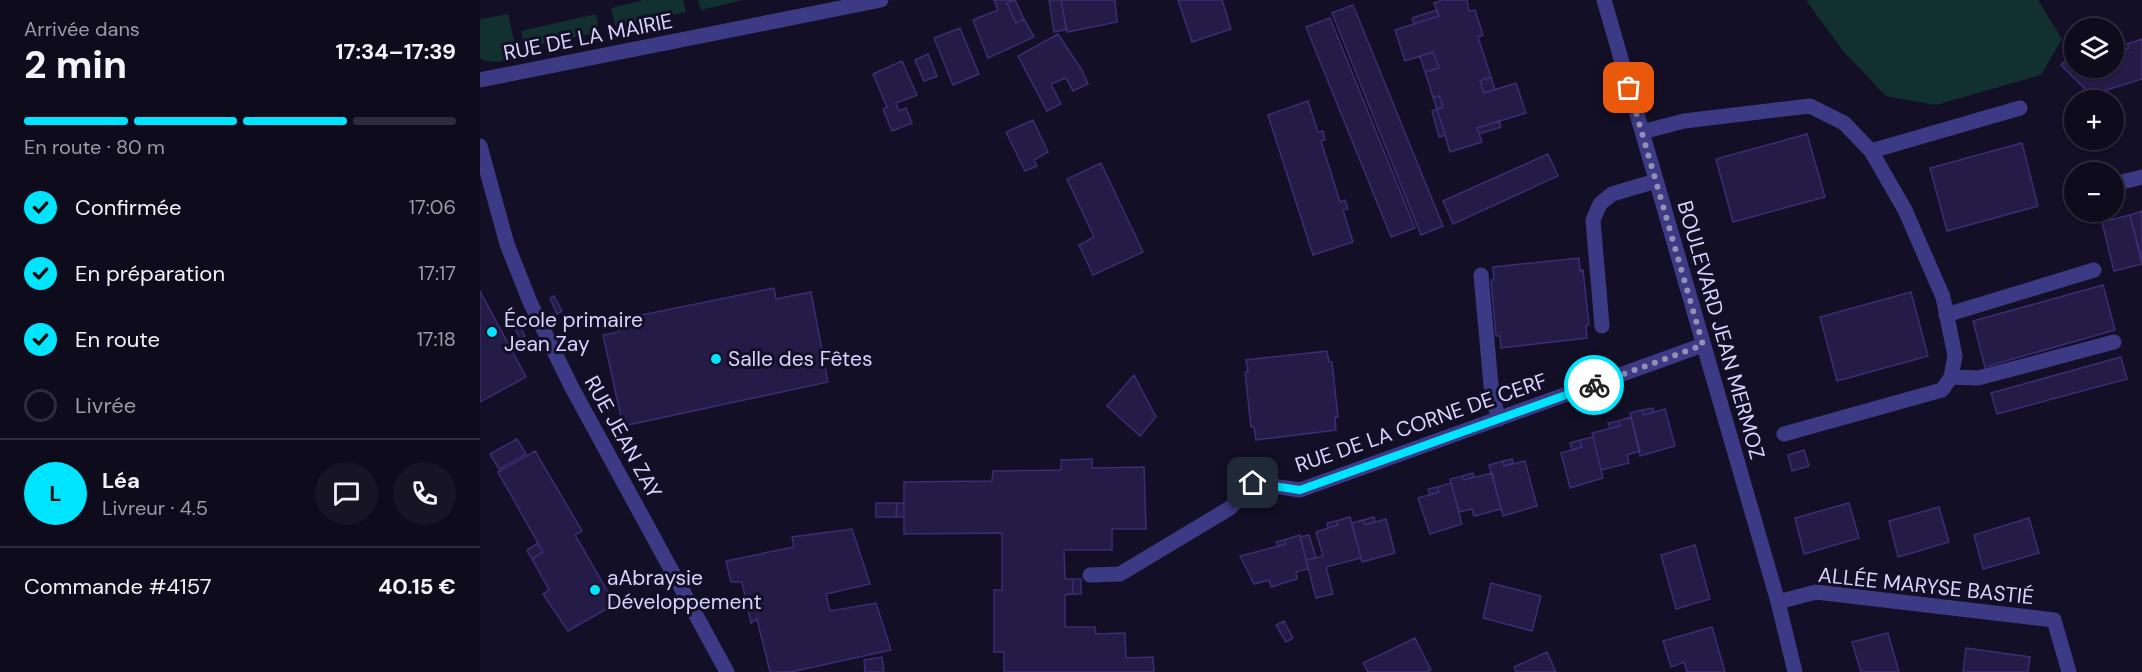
<!DOCTYPE html>
<html lang="fr">
<meta charset="utf-8">
<style>
:root{--surface:#0e0b1c;--page:#171425;--text:#f1f3f6;--muted:#9b9ba3;--line:#2e2b3b;--accent:#00e5ff}
body{margin:0;font-family:"DM Sans",sans-serif;background:var(--page);color:var(--text);height:100vh;display:flex;flex-direction:column;font-size:22px;white-space:nowrap}
*{box-sizing:border-box;margin:0}
p{font-size:20px;color:var(--muted)}
.icon{flex:none;width:33px;height:33px;fill:none;stroke:currentColor;stroke-width:2;stroke-linecap:round;stroke-linejoin:round}
.map{position:relative;flex:1;overflow:hidden}
.details{display:flex;flex-direction:column;background:var(--surface);width:480px}
.details>*{flex:none}
.controls{position:absolute;left:1584px;top:18px;display:grid;gap:12px}
.controls a{display:grid;place-items:center;width:60px;height:60px;border-radius:50%;background:var(--surface);box-shadow:0 2px 4px #0004,0 0 0 2px var(--line);font-size:30px}
.pin{position:absolute;display:grid;place-items:center;width:51px;height:51px;color:#fff;margin:-26px;border-radius:12px;box-shadow:0 3px 9px #0006}
.courier{position:absolute;display:grid;place-items:center;width:60px;height:60px;margin:-30px;border:4px solid #00e5ff;border-radius:50%;background:#fff;color:#222;box-shadow:0 2px 8px #0007}
.summary em{font-style:normal;font-weight:700}
.summary div{display:flex;flex-direction:column-reverse}
.summary{display:flex;align-items:center;justify-content:space-between;height:102px;padding:0 24px}
h1{font-size:39px;font-weight:700;line-height:45px}
.bar{display:grid;grid-template-columns:repeat(4,1fr);gap:9px 6px;align-content:center;height:72px;padding:0 24px}
.bar i{height:8px;border-radius:4px;background:var(--line)}
.bar .selected{background:var(--accent)}
.bar p{grid-column:span 4}
.line{display:flex;align-items:center;gap:15px;padding:0 24px;border-top:2px solid var(--line)}
.line div{flex:1}
.round{display:grid;place-items:center;flex:none;width:63px;height:63px;border-radius:32px;background:var(--page)}
ol{padding:0 24px;list-style:none}
li{display:flex;align-items:center;gap:18px;height:66px}
li p{margin-inline-start:auto}
li .icon{padding:6px;border-radius:50%;background:var(--accent);color:#111;stroke-width:4}
li:last-child{color:var(--muted)}
li i{width:33px;height:33px;border:3px solid var(--line);border-radius:50%}
main{display:flex;flex:1;min-height:0}
.map>svg:first-child{display:block}
.green{fill:#12302f}
.building{fill:#241b47;stroke:#3b2d73;stroke-width:1.5}
.lines{fill:none;stroke-linecap:round;stroke-linejoin:round}
.lane{stroke:#3d3a85;stroke-width:15}
.street{stroke:#3d3a85;stroke-width:15}
.done{stroke:#948fb3;stroke-width:6;stroke-dasharray:0 10.8}
.route{stroke:#00e5ff;stroke-width:8}
.poi-dot{fill:#00e5ff;stroke:#130f26;stroke-width:2}
.labels{text-anchor:middle;dominant-baseline:central;stroke-width:6;stroke-linejoin:round;paint-order:stroke}
.street-label{font-size:21px;fill:#d9d4ff;stroke:#130f26}
.poi-label{font-size:21px;fill:#d9d4ff;stroke:#130f26;text-anchor:start}
</style>
<main>
<section class="details">
<div class="summary"><div><h1>2 min</h1><p>Arrivée dans</p></div><em>17:34–17:39</em></div>
<div class="bar"><i class="selected"></i><i class="selected"></i><i class="selected"></i><i></i><p>En route · 80 m</p></div>
<ol>
<li><svg class="icon" aria-label="check" viewBox="0 0 24 24"><path d="M5 12l5 5 9-10"/></svg>Confirmée<p>17:06</p></li>
<li><svg class="icon" aria-label="check" viewBox="0 0 24 24"><path d="M5 12l5 5 9-10"/></svg>En préparation<p>17:17</p></li>
<li><svg class="icon" aria-label="check" viewBox="0 0 24 24"><path d="M5 12l5 5 9-10"/></svg>En route<p>17:18</p></li>
<li><i></i>Livrée</li>
</ol>
<div class="line" style="height:108px"><b class="round" style="background:var(--accent);color:#111">L</b><div><b>Léa</b><p>Livreur · 4.5</p></div><a class="round"><svg class="icon" aria-label="chat" viewBox="0 0 24 24"><path d="M4 5h16v11H9l-5 4z"/></svg></a><a class="round"><svg class="icon" aria-label="phone" viewBox="0 0 24 24"><path d="M5 4h4l2 5-3 2q2 4 5 5l2-3 5 2v4C11 20 4 13 5 4z"/></svg></a></div>
<div class="line" style="height:78px"><div>Commande #4157</div><b>40.15 €</b></div>
</section>
<div class="map">
<svg width="1662" height="672" viewBox="0 0 1662 672">
<rect width="100%" height="100%" fill="#130f26"/>
<!-- green -->
<path class="green" d="M164,0H203L206,12L136,28L131,8Z
M218,0H263L221,10Z
M1326,0H1558L1582,39L1561,75L1456,105L1406,96L1363,51Z
M28,14L38,58L15,62L2,60L0,57V19Z
M116,14L119,32L45,48L41,31Z"/>
<!-- building -->
<path class="building" d="M514,0H535L527,3L536,23L544,19L554,37L508,58L493,20L518,10Z
M535,0L544,19L536,23L527,3Z
M569,0H581L586,30L574,32Z
M581,0H635L637,22L587,32Z
M698,0H742L751,29L712,42Z
M963,0H987L989,11L995,10L1003,35L998,37L1011,77L1000,81L1004,93L1036,83L1046,113L997,128L1002,142L970,152L957,109L963,107L959,96L953,97L945,72L959,68L953,52L925,61L915,30L959,16L954,3Z
M873,5L963,226L941,235L852,13Z
M957,10L959,16L934,24L932,18Z
M850,18L935,228L911,237L826,27Z
M480,28L499,74L473,85L454,38Z
M578,34L602,70L608,84L593,91L586,78L571,84L581,104L567,111L538,56Z
M1662,39V79L1611,95L1581,65L1594,52V68H1634V52L1649,48L1647,44Z
M953,52L959,68L945,72L940,56Z
M448,54L457,76L444,81L435,60Z
M422,61L437,95L416,103L419,111L426,108L432,123L412,131L403,109L407,107L393,74Z
M1011,77L1015,90L1004,93L1000,81Z
M959,96L963,107L957,109L953,97Z
M828,101L838,132L843,131L845,140L841,141L860,202L865,200L868,209L863,210L873,242L833,255L788,115Z
M957,109L965,135L959,137L952,111Z
M553,120L568,152L554,160L557,166L545,171L526,132Z
M1019,121L1021,127L999,134L997,128Z
M1327,134L1345,197L1253,222L1236,159Z
M1542,143L1558,206L1467,231L1450,168Z
M1068,154L1078,176L973,224L963,201Z
M621,163L663,252L613,275L599,245L614,237L587,179Z
M1662,211V260L1650,215Z
M1650,215L1662,264L1634,271L1622,222Z
M1099,258L1100,271L1103,270L1109,325L1106,326L1107,338L1021,348L1020,336H1016L1011,280H1014L1013,267Z
M1623,285L1635,330L1505,367L1493,321Z
M294,288L296,299L331,292L348,382L143,426L123,335L139,332L137,320Z
M0,291L46,377L0,402Z
M1431,292L1448,356L1357,381L1340,317Z
M74,296L82,311L77,314L70,298Z
M37,321L45,336L40,338L32,324Z
M847,351L849,362H852L858,417H855L856,430L776,440L774,427H771L765,372H768L766,360Z
M1641,357L1647,379L1517,414L1511,393Z
M654,375L676,417L660,436L627,406Z
M1173,408L1174,412L1164,415L1162,410Z
M1185,409L1195,446L1160,456L1150,413L1162,410L1164,415Z
M1151,417L1160,451L1147,455L1149,463L1121,470L1112,433L1140,426L1138,421Z
M1138,421L1140,426L1130,428L1128,423Z
M1113,437L1123,478L1090,488L1081,453L1102,447L1100,440Z
M37,439L46,454L19,469L10,454Z
M1100,440L1102,447L1092,450L1090,443Z
M1324,450L1329,466L1312,471L1308,455Z
M55,451L102,531L95,535L135,604L88,631L63,594L69,590L52,559L63,552L18,472Z
M612,459V468L664,467L666,529H632V550H584L585,579H593V594L585,595V627H615L616,634L645,633L646,658L673,657L674,672H524V652H514V590H522V533L424,534V482L512,481L513,471L581,470V460Z
M1032,459L1033,463L1024,466L1023,461Z
M1023,461L1024,466L1045,461L1057,506L1023,516L1009,465Z
M993,473L994,477L984,480L982,476Z
M1012,473L1021,509L994,516L992,509L979,512L970,479L982,476L984,480Z
M971,483L982,524L950,534L938,498L959,492L957,487Z
M957,487L959,492L950,495L948,489Z
M396,503H417L416,517H396Z
M417,503H424V517H416Z
M1369,503L1379,538L1324,554L1315,518Z
M1459,507L1469,542L1418,557L1409,521Z
M870,517L881,558L846,567L853,594L836,598L826,560L843,556L836,532L858,525L856,521Z
M894,517L895,522L885,525L883,520Z
M1549,518L1559,553L1503,569L1494,535Z
M906,519L915,553L882,562L872,523L883,520L885,525Z
M856,521L858,525L848,528L847,523Z
M372,529L390,584L346,594L350,611L396,603L411,650L311,672H290L277,619L271,623L262,582H251L246,561L314,547L312,537Z
M820,535L828,569L816,572L817,579L791,587L789,580L774,584L760,556L806,544L804,540Z
M829,535L836,558L826,560L820,537Z
M804,540L806,544L798,546L796,542Z
M58,543L63,552L52,559L47,550Z
M1215,545L1230,599L1196,609L1181,555Z
M593,579H601V594H593Z
M1011,583L1061,596L1052,631L1003,618Z
M804,621L813,638L806,642L796,625Z
M1232,627L1245,672H1207L1204,662L1191,667L1183,641Z
M1408,633L1419,672H1381L1372,642Z
M935,638L951,670L947,672H888L883,663Z
M1486,648L1550,657L1548,672H1483Z
M1067,652L1076,672H1036L1034,667Z
M402,657L404,672H385L384,660Z"/>
<g class="lines">
<!-- lane -->
<path class="lane" d="M1634,184L1662,177
M1001,275L1012,396L1019,419
M1122,326L1113,220L1120,204L1132,194L1176,181
M610,575L640,574L750,508L773,483"/>
<!-- street -->
<path class="street" d="M1124,0L1298,602L1315,672
M0,80L401,0
M1162,132L1204,121L1330,106L1364,123L1391,151L1425,210L1463,297L1475,356L1471,377L1462,390L1304,434
M0,146L27,244L50,302L91,386L247,672
M1391,151L1540,108
M1466,315L1614,270
M1471,377L1498,378L1634,342
M773,483L820,490L1223,345
M1298,602L1336,592L1574,620L1589,672"/>
</g>
<g class="lines">
<!-- done -->
<path class="done" d="M1114,385L1223,345L1149,88"/>
<!-- route -->
<path class="route" d="M773,483L820,490L1114,385"/>
</g>
<!-- markers -->
<g class="poi-dot">
<circle cx="12" cy="332" r="6"/>
<circle cx="236" cy="359" r="6"/>
<circle cx="115" cy="590" r="6"/>
</g>
<g class="labels">
<!-- street labels -->
<g class="street-label">
<text transform="translate(108 37) rotate(-11)">RUE DE LA MAIRIE</text>
<text transform="translate(1241 330) rotate(74)">BOULEVARD JEAN MERMOZ</text>
<text transform="translate(941 423) rotate(-19)">RUE DE LA CORNE DE CERF</text>
<text transform="translate(143 437) rotate(61)">RUE JEAN ZAY</text>
<text transform="translate(1446 586) rotate(6)">ALLÉE MARYSE BASTIÉ</text>
</g>
<!-- poi labels -->
<g class="poi-label">
<text x="24" y="320">École primaire<tspan x="24" dy="24">Jean Zay</tspan></text>
<text x="248" y="359">Salle des Fêtes</text>
<text x="127" y="578">aAbraysie<tspan x="127" dy="24">Développement</tspan></text>
</g>
</g>
</svg>
<div class="controls">
<a><svg class="icon" aria-label="layers" viewBox="0 0 24 24"><path d="M12 4l9 5-9 5-9-5zM3 14l9 5 9-5"/></svg></a>
<a>+</a>
<a>−</a>
</div>
<div class="pin" style="left:1149px;top:88px;background:#ea580c"><svg class="icon" aria-label="bag" viewBox="0 0 24 24"><path d="M5 8h14l-1 12H6zM9 8a3 3 0 0 1 6 0"/></svg></div>
<div class="pin" style="left:773px;top:483px;background:#1f2937"><svg class="icon" aria-label="home" viewBox="0 0 24 24"><path d="M3 11l9-7 9 7M6 9v11h12V9"/></svg></div>
<div class="courier" style="left:1114px;top:385px"><svg class="icon" aria-label="bike" viewBox="0 0 24 24"><circle cx="6" cy="16" r="4"/><circle cx="18" cy="16" r="4"/><path d="M6 16l4-8h5l3 8M10 8l3 8H6M13 5h3"/></svg></div>
</div>
</main>
